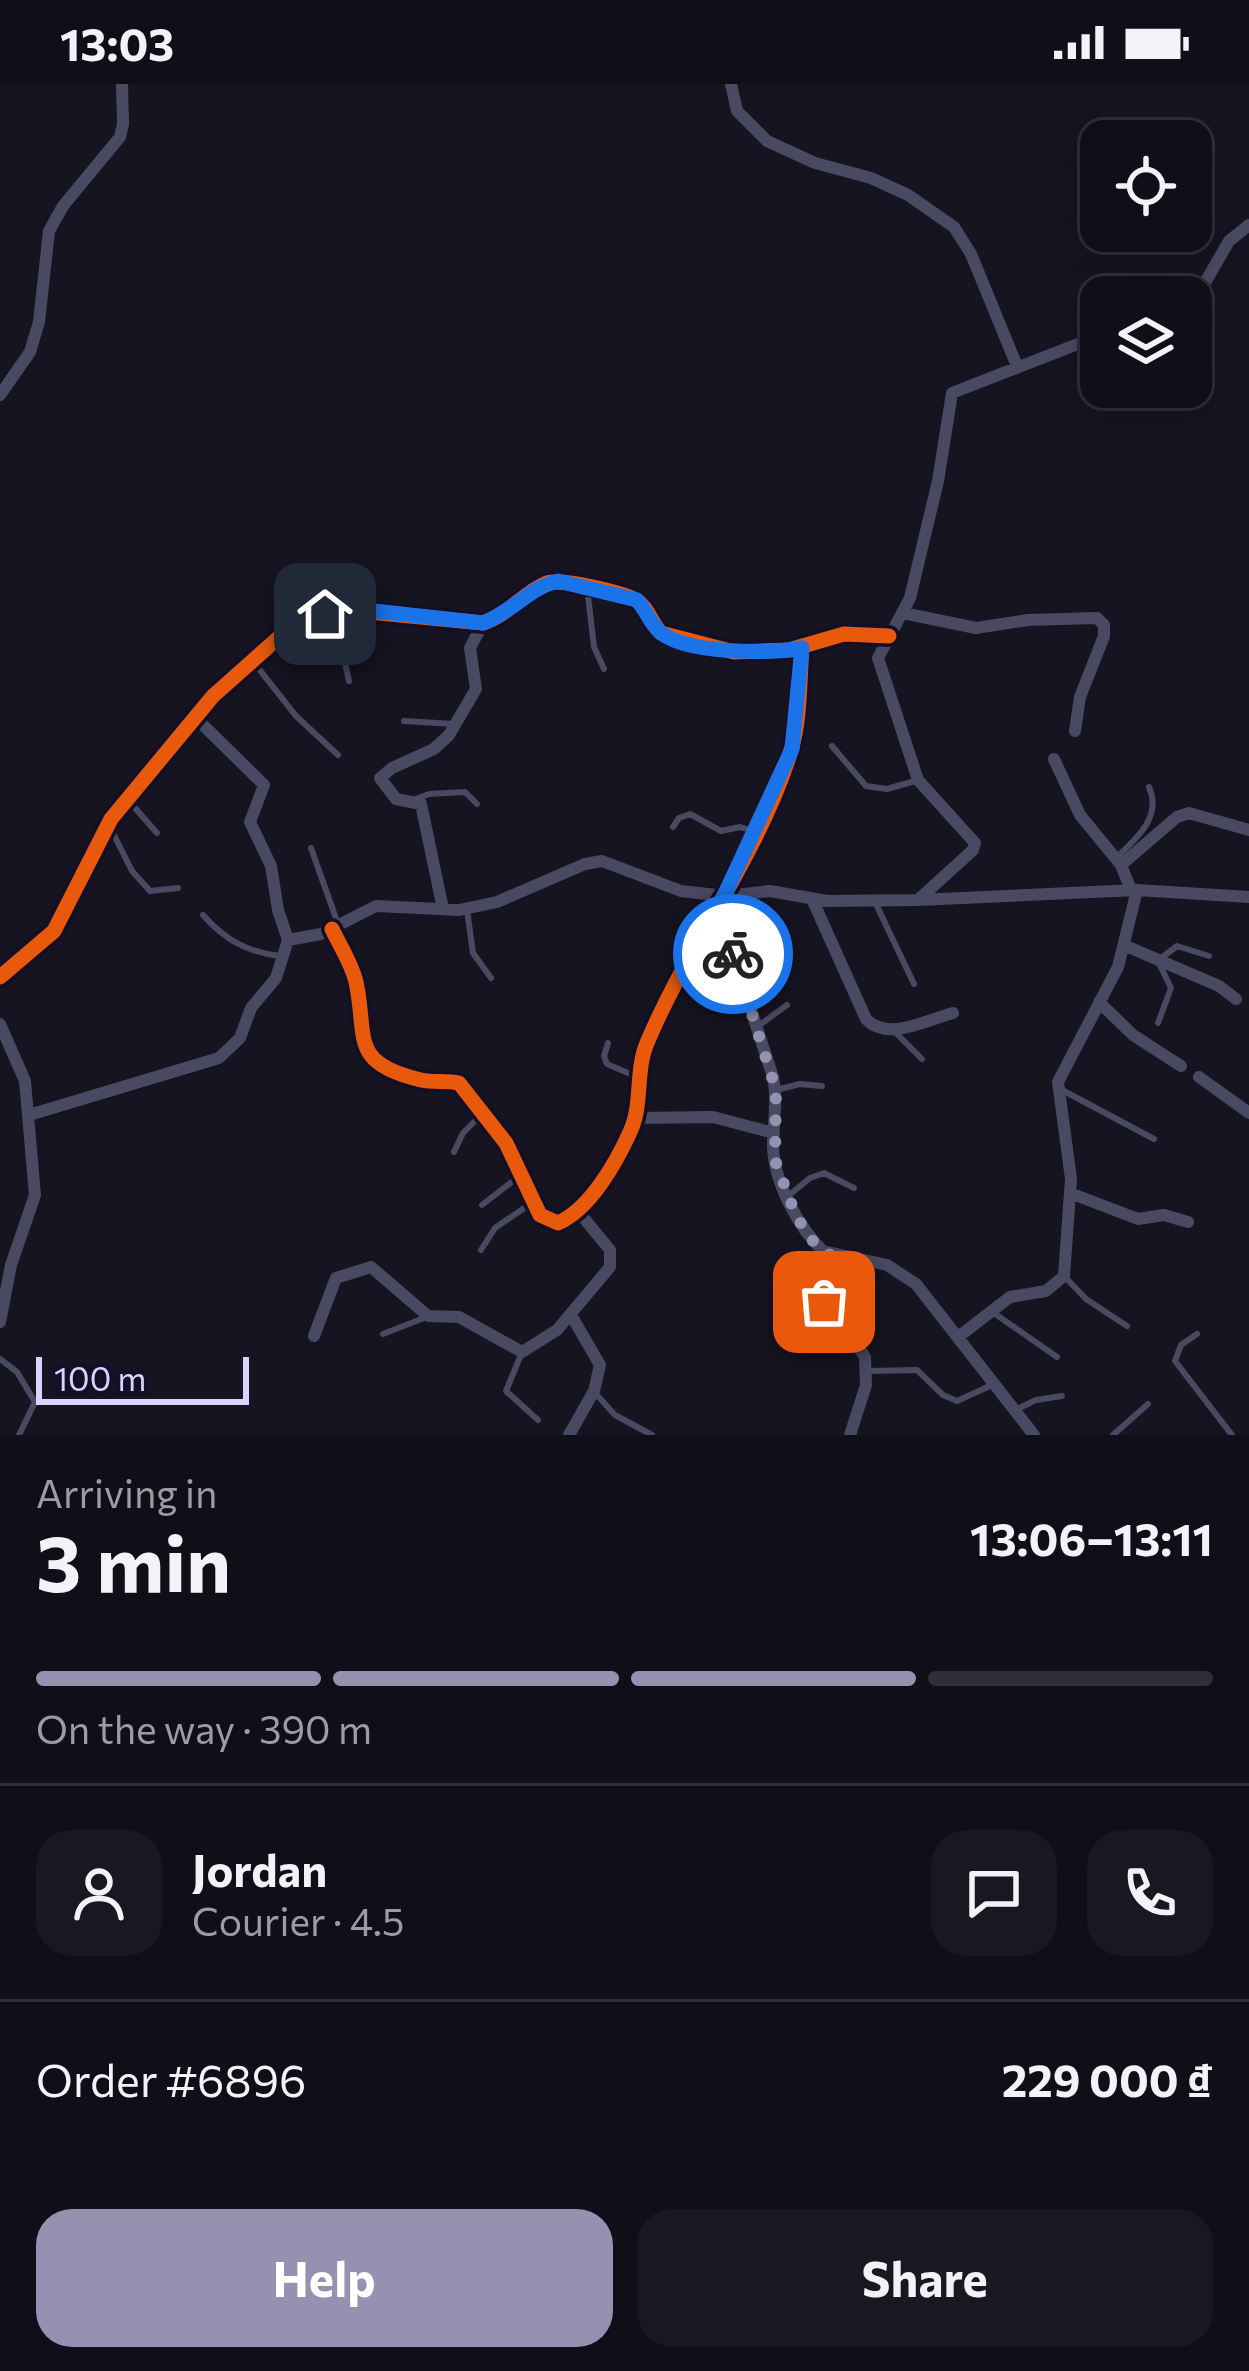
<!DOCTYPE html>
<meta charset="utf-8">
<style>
:root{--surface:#100f19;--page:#191822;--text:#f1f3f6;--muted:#9c9ca2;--line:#302f38;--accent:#9591b1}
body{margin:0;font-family:Commissioner,sans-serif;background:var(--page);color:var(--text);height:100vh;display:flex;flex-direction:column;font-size:45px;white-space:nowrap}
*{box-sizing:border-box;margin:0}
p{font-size:39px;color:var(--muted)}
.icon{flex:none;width:66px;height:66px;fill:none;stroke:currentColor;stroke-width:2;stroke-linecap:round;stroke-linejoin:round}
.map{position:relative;height:1351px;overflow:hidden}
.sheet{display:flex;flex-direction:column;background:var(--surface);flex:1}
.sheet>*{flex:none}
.fabs{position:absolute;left:1080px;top:36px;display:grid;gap:24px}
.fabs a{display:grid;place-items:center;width:132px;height:132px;border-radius:24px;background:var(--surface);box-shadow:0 6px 30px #0003,0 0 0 3px var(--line);font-size:60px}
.scale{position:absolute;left:36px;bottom:30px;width:213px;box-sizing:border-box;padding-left:12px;border:6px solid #d9d4ff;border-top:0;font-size:33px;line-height:42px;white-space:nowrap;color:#d9d4ff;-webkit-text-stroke:9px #130f26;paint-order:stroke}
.pin{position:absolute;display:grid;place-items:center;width:102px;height:102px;color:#fff;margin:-51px;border-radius:24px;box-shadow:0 6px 18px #0006}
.courier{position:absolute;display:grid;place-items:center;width:120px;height:120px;margin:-60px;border:9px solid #1a73e8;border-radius:50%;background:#fff;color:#222;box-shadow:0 3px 15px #0007}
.headline em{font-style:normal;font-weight:700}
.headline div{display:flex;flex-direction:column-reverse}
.headline{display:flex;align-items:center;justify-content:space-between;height:204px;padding:0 36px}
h1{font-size:78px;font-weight:700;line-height:90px}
.bar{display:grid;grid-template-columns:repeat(4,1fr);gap:18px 12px;align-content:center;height:144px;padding:0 36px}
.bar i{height:15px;border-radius:9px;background:var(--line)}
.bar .current{background:var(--accent)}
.bar p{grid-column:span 4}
.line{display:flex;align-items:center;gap:30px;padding:0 36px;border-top:3px solid var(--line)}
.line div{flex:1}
.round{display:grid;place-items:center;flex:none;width:126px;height:126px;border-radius:36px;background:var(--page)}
.action{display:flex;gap:24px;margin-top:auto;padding:24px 36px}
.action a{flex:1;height:138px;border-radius:36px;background:var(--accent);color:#fff;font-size:48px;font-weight:700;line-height:138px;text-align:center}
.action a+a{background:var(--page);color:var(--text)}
.status{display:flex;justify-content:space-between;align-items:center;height:84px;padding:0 60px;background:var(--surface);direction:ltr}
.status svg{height:33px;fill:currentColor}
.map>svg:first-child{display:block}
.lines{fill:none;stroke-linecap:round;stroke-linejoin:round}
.lane{stroke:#4a4962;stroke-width:6}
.street{stroke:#4a4962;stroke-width:12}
.cycleway-casing{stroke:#130f26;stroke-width:22}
.cycleway{stroke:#e8590c;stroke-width:15}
.done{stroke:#9591b1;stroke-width:12;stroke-dasharray:0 21.6}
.route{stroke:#1a73e8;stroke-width:15}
</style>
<div class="status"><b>13:03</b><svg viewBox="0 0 49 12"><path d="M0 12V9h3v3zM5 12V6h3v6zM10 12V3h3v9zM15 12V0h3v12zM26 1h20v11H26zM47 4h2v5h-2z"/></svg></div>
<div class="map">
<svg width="1249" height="1351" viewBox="0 0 1249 1351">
<rect width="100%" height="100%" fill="#161421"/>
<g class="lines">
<!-- lane -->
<path class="lane" d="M587,503L594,563L604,585
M327,533L340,556L349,597
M252,576L296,632L338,671
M404,637L454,640
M832,662L866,702L887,705L915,697
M416,715L429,710L465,708L477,720
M128,716L157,749
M110,743L132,787L150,807L178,804
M673,743L679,734L690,730L721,747L740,743L756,748
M311,764L338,840
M1118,772C1138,753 1162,732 1149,703
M876,820L914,900
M467,826L473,869L491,894
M203,831C225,856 247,868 280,872
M1160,875L1177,862L1209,872
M1158,877L1171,904L1158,939
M757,943L787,921
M895,948L922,975
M608,959L604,972L607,980L628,989
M776,1006L800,1000L822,1002
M1062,1006L1154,1055
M454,1068L463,1049L481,1031
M788,1112L810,1094L824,1089L854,1104
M482,1121L518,1093
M481,1166L495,1144L533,1118
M1066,1194L1086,1215L1127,1242
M991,1227L1057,1273
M383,1250L424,1234
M1197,1250L1181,1261L1175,1277L1232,1351
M522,1268L506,1307L538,1336
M0,1275L17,1288L35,1318L19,1351
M868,1287L917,1286L943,1311L957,1317L992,1301
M596,1310L615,1331L652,1351
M1015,1326L1036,1316L1062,1312
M1113,1351L1148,1320"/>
<!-- street -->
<path class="street" d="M731,0L737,27L767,57L815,79L871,94L908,111L954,143L971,170L1017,282
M1191,223L1229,157L1249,141
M0,311L30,268L39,238L49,147L63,122L120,53L123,40L122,0
M903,529L976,544L1028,536L1097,534L1104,541V552L1080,613L1075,647
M1054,675L1080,731L1121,781L1131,806
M1121,781L1177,733L1189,729L1249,746
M812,815L866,935C888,958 926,936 953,929
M918,816L973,766L975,759L918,696L878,574L910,514L938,397L952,309L1101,251
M443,825L421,720L396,715L380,694L392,684L434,665L449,651L476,605L470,564L483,539
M718,825L773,993C778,1017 773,1038 773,1062C774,1098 798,1143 823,1167L887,1181L916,1200L1034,1351
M332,845C340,862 352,880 356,898C368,953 348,979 421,996C434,999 446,996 459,999L506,1059L540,1131L558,1139C590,1125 616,1079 630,1048C643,1021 635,987 647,959C688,861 756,774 789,673C801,638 799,600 802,564
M288,856L321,850L376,822L459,826L497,818L585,780L602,777L681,807L725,812L770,807L827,817L918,816L1137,806L1249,813
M1126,862L1219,902L1236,915
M0,893L54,847L111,735L213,612L295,539L348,526L483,539C508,531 523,509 547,499C561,494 628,509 639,518C649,526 652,540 661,549L734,568L789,566L844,550L889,552
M1099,918L1133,951L1181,982
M0,940L25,997L35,1111L11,1181L0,1238
M1199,993L1249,1029
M29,1031L219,974L240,954L251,924L276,894L288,856L278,826L271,782L250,738L264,701L197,635
M635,1034L713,1033L774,1049
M1070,1109L1138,1135L1164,1131L1188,1138
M830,1170L821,1209L865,1273L866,1301L850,1351
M314,1252L336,1194L371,1183L428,1232L459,1233L522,1268L557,1246L610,1183V1166L578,1127
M958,1253L1010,1213L1046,1207L1064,1192L1071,1095L1058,998L1118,883L1137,806
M569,1351L594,1307L600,1281L571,1231"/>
<defs>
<path id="cycleway" d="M332,845C340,862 352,880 356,898C368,953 348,979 421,996C434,999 446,996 459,999L506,1059L540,1131L558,1139C590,1125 616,1079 630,1048C643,1021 635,987 647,959C688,861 756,774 789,673C801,638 799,600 802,564
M0,893L54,847L111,735L213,612L295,539L348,526L483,539C508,531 523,509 547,499C561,494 628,509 639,518C649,526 652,540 661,549L734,568L789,566L844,550L889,552"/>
</defs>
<!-- cycleway casing -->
<use href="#cycleway" class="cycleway-casing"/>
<!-- cycleway -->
<use href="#cycleway" class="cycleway"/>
</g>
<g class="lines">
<!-- done -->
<path class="done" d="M733,870L776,1006L775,1076L796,1132L813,1157L830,1171L821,1199L824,1218"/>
<!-- route -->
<path class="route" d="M325,530L365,526L483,539C511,529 530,503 558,497L637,516C646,526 650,539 660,548C686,570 768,570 802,564L792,665L718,825L733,870"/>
</g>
</svg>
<div class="fabs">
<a><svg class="icon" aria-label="locate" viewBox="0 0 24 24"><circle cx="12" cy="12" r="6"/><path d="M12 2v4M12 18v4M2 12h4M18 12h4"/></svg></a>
<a><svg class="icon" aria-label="layers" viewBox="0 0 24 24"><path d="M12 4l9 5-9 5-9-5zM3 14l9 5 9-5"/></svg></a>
</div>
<div class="scale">100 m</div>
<div class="pin" style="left:824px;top:1218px;background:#ea580c"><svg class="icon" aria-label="bag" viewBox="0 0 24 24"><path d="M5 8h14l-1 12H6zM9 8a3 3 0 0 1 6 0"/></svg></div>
<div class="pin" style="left:325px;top:530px;background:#1f2937"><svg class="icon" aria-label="home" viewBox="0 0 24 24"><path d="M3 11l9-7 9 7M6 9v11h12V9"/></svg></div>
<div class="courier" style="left:733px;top:870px"><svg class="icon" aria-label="bike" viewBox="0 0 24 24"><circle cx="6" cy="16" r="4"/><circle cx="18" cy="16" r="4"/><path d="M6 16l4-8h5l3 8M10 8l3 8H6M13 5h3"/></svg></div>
</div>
<section class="sheet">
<div class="headline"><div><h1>3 min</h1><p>Arriving in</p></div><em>13:06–13:11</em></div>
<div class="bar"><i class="current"></i><i class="current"></i><i class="current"></i><i></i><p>On the way · 390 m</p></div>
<div class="line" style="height:216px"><a class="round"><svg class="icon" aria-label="person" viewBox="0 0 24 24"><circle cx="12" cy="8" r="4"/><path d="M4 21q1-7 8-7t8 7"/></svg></a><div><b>Jordan</b><p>Courier · 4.5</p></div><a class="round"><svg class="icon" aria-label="chat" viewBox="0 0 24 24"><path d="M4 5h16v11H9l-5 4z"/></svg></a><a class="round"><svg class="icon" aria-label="phone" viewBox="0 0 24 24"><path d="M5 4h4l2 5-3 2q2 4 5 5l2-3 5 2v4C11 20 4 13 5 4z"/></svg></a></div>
<div class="line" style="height:156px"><div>Order #6896</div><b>229 000 ₫</b></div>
<div class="action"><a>Help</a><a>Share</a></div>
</section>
